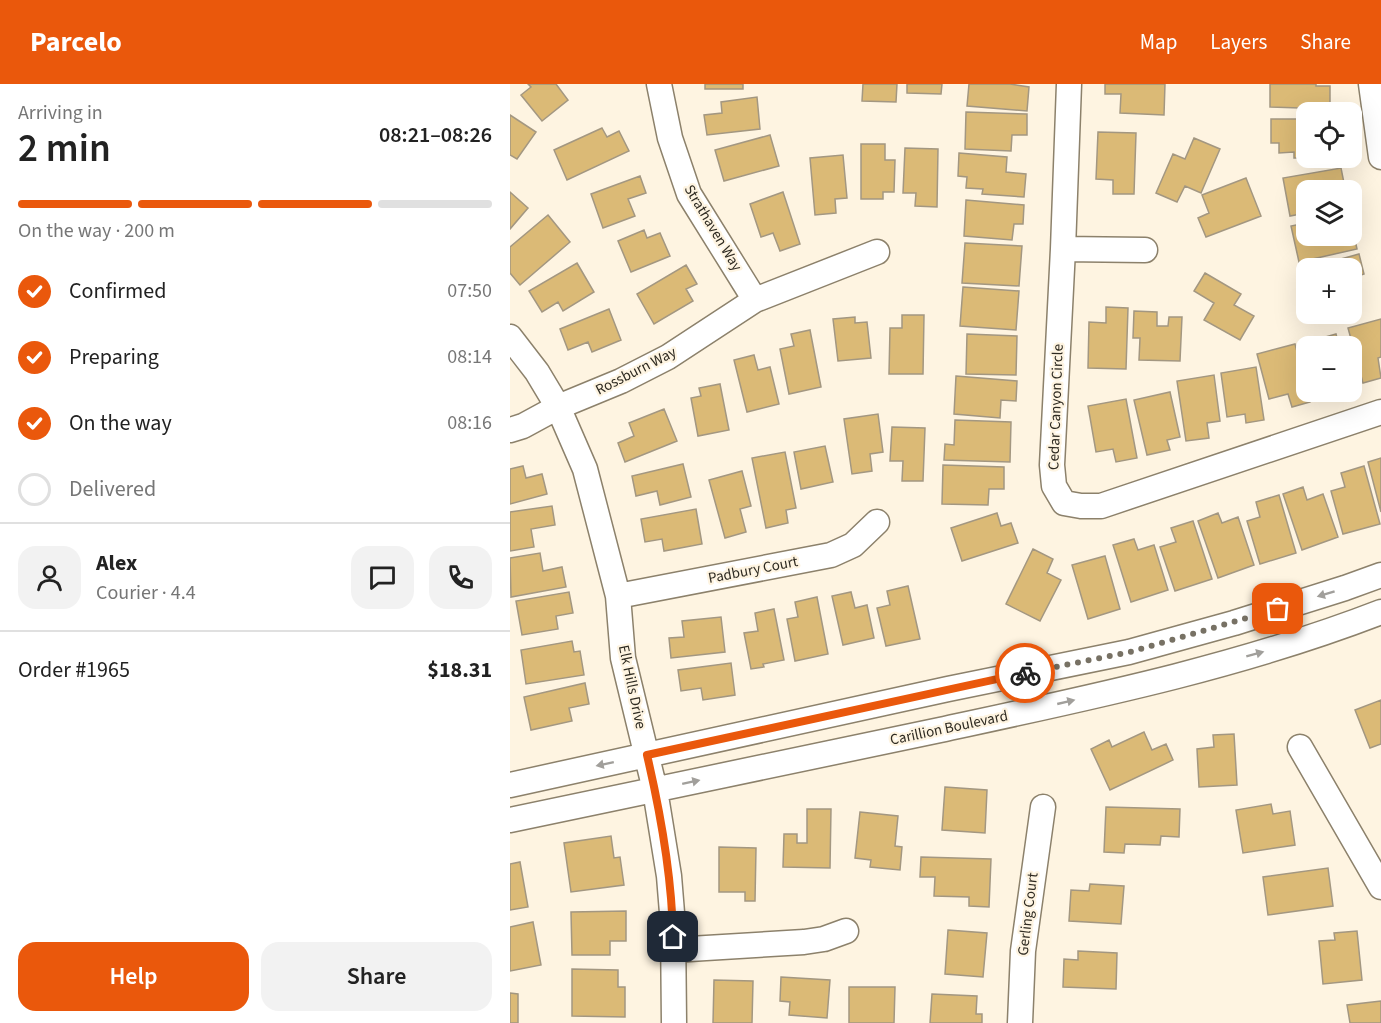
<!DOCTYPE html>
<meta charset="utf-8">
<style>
:root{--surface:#fff;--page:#f2f2f2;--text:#222;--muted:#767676;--line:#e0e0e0;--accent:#ea580c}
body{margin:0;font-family:"Source Sans 3",sans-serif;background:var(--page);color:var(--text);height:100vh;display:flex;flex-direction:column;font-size:22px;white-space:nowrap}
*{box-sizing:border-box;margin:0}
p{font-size:20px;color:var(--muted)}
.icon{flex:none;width:33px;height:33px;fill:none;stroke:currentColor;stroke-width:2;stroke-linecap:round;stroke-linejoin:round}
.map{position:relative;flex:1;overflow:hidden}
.drawer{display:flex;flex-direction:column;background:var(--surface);width:510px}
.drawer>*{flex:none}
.controls{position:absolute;left:786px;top:18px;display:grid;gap:12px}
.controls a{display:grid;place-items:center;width:66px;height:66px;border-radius:12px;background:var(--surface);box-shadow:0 6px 24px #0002;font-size:30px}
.pin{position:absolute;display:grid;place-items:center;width:51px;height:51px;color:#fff;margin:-26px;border-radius:12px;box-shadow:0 3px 9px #0006}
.courier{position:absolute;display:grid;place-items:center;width:60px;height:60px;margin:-30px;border:4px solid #ea580c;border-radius:50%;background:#fff;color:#222;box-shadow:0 2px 8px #0007}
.overview em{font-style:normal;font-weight:600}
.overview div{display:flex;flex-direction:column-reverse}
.overview{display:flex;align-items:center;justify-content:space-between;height:102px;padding:0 18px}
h1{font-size:39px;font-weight:600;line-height:45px}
.bar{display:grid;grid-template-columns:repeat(4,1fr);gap:9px 6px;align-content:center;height:72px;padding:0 18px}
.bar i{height:8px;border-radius:4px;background:var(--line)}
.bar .selected{background:var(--accent)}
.bar p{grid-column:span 4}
.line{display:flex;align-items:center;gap:15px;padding:0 18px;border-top:2px solid var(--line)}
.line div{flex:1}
.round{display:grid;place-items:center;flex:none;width:63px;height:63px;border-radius:18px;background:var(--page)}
ol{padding:0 18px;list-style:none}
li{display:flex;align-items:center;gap:18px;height:66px}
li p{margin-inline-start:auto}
li .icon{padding:6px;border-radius:50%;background:var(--accent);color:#fff;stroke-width:4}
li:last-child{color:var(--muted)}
li i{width:33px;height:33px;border:3px solid var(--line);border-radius:50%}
.primary-button{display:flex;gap:12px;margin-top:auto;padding:12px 18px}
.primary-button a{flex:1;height:69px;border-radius:18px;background:var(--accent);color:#fff;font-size:24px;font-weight:600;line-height:69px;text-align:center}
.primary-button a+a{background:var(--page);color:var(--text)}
header{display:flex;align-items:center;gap:36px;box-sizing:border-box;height:84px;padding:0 30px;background:var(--accent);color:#fff}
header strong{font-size:28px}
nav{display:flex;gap:33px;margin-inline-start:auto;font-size:21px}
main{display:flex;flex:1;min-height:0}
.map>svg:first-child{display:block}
.building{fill:#dbba76;stroke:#a39781;stroke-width:1.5}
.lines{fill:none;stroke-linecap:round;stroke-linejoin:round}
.minor-casing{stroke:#8c816b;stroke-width:27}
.minor{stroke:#fff;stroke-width:24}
.oneway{fill:#a19f9b}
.done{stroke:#777164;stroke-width:6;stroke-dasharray:0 10.8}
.route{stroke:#ea580c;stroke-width:8}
.labels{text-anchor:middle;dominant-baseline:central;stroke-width:4.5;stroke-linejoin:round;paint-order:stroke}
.street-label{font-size:15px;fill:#2e2a21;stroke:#fef4e1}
</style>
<header>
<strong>Parcelo</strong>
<nav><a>Map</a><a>Layers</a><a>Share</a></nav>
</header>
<main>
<section class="drawer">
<div class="overview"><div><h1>2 min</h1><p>Arriving in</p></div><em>08:21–08:26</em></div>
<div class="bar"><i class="selected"></i><i class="selected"></i><i class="selected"></i><i></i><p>On the way · 200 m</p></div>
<ol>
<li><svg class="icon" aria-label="check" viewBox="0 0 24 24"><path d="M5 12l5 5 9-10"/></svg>Confirmed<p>07:50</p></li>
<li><svg class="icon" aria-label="check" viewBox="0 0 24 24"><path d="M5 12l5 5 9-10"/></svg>Preparing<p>08:14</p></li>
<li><svg class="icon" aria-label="check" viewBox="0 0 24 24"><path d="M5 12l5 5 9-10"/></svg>On the way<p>08:16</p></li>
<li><i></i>Delivered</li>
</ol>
<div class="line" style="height:108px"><a class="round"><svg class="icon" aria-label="person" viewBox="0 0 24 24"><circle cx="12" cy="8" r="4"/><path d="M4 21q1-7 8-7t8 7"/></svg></a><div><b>Alex</b><p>Courier · 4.4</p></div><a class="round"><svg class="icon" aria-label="chat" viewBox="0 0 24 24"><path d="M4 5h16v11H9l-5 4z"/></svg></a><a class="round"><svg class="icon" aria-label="phone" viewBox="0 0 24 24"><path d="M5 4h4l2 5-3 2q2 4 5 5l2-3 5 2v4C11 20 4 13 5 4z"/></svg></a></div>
<div class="line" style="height:78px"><div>Order #1965</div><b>$18.31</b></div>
<div class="primary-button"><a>Help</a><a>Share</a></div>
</section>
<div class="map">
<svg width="871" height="939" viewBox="0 0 871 939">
<rect width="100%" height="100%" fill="#fef4e1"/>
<!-- building -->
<path class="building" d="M18,0H46L58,16L32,37L11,11L21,3Z
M195,0H233V5H195Z
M353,0H387L386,18L352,17Z
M397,0H432L431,10L397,9Z
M459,0H500L519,3L517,27L457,22Z
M595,0H655L654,31L610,29L611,10H595Z
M760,0H806V2H820V25L760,23Z
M247,13L250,45L197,51L194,31L212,29L211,18Z
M456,28L517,30V51H502L501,67L455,65Z
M0,31L26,48L7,75L0,71Z
M761,35H796V74H827H784V68L769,69V59H761Z
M92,44L97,53L109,47L119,67L57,96L44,66Z
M588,48L626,49L624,110H603V96L586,95Z
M260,51L269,82L214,97L205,66Z
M684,54L710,65L691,109L675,102L667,118L646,109L663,70L675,75Z
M351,60H375V76H385L384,108H373V115H351Z
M395,64L428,65L427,123L405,122L406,109H393Z
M449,69L497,73L496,88L516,90L514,113L472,110L473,105L456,104L457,93L448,92Z
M333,71L337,114L325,115L326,129L305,131L300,74Z
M831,84L835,104L821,106H796V129L780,132L773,94Z
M130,92L136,109L118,115L125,132L93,144L81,110Z
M736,94L751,132L696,153L688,134L699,129L692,111Z
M0,108L18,124L0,145Z
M273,108L290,160L270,167L263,149L251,153L240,120Z
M456,116L514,121L513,140H504L502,156L454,152Z
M38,131L60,158L10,201L0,189V163Z
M796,139V152H842V142L847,165L789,178L781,142Z
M134,146L137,154L150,149L160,172L121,188L108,157Z
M455,159L512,162L509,202L452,199Z
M849,170L854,190L845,193L849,208L842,210V184H798Z
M67,179L84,208L53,227L48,218L32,228L19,207Z
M176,181L187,200L176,205L183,217L144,240L127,210Z
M695,189L731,210L724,221L744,232L730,256L694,236L704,219L684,207Z
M453,203L509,207L506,246L450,242Z
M596,223L618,224L616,285L578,284L579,238L596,239Z
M99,225L111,256L82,268L78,258L58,266L50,245Z
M624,227L647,228V242H658L659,233H672L670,277L629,276L630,254H623Z
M392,231H414L413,290H379L380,244H392Z
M345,233V239L357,238L361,274L328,277L323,235Z
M871,235V273L868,274L871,294L853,299L838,244Z
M300,246L311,303L279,310L270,265L284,262L281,250Z
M457,250L507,252L506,291L456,290Z
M826,250L829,262H796V280L791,260Z
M785,260L800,318L782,323L778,310L759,315L747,270Z
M244,271L248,286L260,283L269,320L237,328L224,276Z
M746,283L754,336L736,339L735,330L717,333L711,289Z
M704,291L710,337L697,339L699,354L676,357L667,297Z
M446,292L507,297L506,317L491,316L490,334L444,330Z
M210,300L219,346L188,352L181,314L191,312L189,304Z
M660,308L670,353L657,356L660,366L637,371L624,316Z
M616,315L627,374L606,378L603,365L586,368L578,322Z
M154,325L167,357L115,378L108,359L124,352L119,339Z
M368,330L373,368L360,370L362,387L342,390L334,335Z
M445,336L501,338L500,378L434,376L435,360L444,361Z
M382,343L415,344L413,397H392L393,377H380Z
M315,362L323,398L291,405L284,368Z
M275,368L286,424L276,426L278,439L256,444L242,374Z
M871,374V428L858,378Z
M173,380L181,413L150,421L147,407L126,412L122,392Z
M433,381L494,383V405H479L478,421L432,420Z
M13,382L16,394L32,390L37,410L0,420V385Z
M854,382L870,440L833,450L821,407L835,403L831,389Z
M232,387L241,422L230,425L236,448L215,454L199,396Z
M793,403L797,416L813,410L828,453L792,466L773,410Z
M769,411L786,469L750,480L737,437L750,433L746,418Z
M42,422L45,441L21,445L24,463L0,467V428Z
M186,425L192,460L154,467L152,455L135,458L131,435Z
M487,429L491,442L501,439L508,459L452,477L441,444Z
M708,429L712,439L728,433L744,481L708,494L688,437Z
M683,437L702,495L665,507L650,463L666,458L661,444Z
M624,455L628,466L644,461L658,506L621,518L603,461Z
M523,465L543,475L537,489L551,496L530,537L496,520Z
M30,469L33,487L52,483L56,503L1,513L0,474Z
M595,472L610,525L578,535L562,481Z
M398,502L410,555L376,562L367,524L380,521L377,507Z
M59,508L63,529L46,532L48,545L12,551L6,517Z
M341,508L345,524L357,521L364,554L333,561L322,512Z
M307,513L318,570L285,577L277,535L288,533L285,518Z
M264,525L274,576L253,580L254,583L241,585L234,549L248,547L245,529Z
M211,533L215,568L161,574L159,554L174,553L172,537Z
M62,557L64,568L70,567L74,591L16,600L11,566Z
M221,579L225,611L193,616L191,604L171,607L168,586Z
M75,599L79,620L59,624L62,637L21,646L14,613Z
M871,616V660L860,664L845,626Z
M634,648L642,666L656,660L663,676L600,706L581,665L599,656L602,663Z
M724,650L727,701L689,703L687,665L704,663L703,651Z
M435,703L477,706L475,749L432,746Z
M761,720L763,730L780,727L785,761L733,769L726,726Z
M596,723L670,725L669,753L651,752L650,761L615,760L614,769L594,768Z
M297,725H321L320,784L273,783L274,750H287V759H297Z
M350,728L388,732L385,762L392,763L390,786L360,783L361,776L345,774Z
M101,752L104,774L110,773L114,801L61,808L54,759Z
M209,763L246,764L245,817H235V808H209Z
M411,773L481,775L479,823L459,822V813L424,812L425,793H410Z
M10,778L18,823L0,826V780Z
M818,784L823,822L758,831L753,793Z
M580,800L614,802L611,840L559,837L561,806L579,807Z
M116,827V857H100V871H62L61,828Z
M23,838L31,881L0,887V843Z
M438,846L477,849L473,893L435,890Z
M847,847L852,896L813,900L809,857L825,856L824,849Z
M568,867L607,869L606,905L553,903L554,875L568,876Z
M62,885L108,886V903H115V933L62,932Z
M271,893L320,896L317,934L279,931L280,918L270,917Z
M204,896L243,897L242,939H203Z
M339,903H385L384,939H339Z
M0,909L8,910V939H0Z
M422,910L467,912L466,930H472V939H420Z
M871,917V939H840L837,921Z"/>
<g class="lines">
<defs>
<path id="minor" d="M149,0L160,54L179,110L245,216
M559,0L553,165L542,381L544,402L554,419L571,422H591L871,328
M861,0L871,73
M553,165L635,166
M0,253L27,288L48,323L75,385L108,512L113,574L145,706L159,792L163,841L164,939
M0,346L13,342L48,323L111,297L158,273L245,216L367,168
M108,512L321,471L343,461L367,438
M790,663L871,803
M0,701L438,605L619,568L724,539L835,504L871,491
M0,736C143,706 287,676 430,646C578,614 729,583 871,528
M163,866L294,858L314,855L336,847
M510,939L513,867L533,723"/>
</defs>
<!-- minor casing -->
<use href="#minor" class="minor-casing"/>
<!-- minor -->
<use href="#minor" class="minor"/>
</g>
<!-- one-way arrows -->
<defs><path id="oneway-solid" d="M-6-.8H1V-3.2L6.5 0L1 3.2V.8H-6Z" transform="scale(1.5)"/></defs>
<g class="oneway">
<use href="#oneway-solid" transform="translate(816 510) rotate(163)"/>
<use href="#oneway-solid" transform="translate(745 570) rotate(-15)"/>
<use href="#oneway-solid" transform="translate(556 618) rotate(-13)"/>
<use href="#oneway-solid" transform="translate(95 680) rotate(168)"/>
<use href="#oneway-solid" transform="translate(181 698) rotate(-12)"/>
</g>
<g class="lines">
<!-- done -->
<path class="done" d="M515,589L620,568L768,525"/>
<!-- route -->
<path class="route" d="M163,853C162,792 151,731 137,671L515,589"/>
</g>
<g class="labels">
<!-- street labels -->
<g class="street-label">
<text transform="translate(203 144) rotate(59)">Strathaven Way</text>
<text transform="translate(126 287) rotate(-27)">Rossburn Way</text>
<text transform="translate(546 323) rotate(-88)">Cedar Canyon Circle</text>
<text transform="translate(243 486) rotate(-11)">Padbury Court</text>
<text transform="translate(122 603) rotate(78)">Elk Hills Drive</text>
<text transform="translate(439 644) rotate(-12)">Carillion Boulevard</text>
<text transform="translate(518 830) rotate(-83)">Gerling Court</text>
</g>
</g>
</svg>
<div class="controls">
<a><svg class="icon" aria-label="locate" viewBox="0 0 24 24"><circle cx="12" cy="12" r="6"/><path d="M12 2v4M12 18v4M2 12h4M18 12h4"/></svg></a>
<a><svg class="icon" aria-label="layers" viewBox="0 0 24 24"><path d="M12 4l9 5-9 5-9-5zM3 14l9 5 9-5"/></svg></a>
<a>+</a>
<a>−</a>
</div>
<div class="pin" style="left:768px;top:525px;background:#ea580c"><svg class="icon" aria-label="bag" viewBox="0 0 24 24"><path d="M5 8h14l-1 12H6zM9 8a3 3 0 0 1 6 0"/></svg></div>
<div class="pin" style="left:163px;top:853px;background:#1f2937"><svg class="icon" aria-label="home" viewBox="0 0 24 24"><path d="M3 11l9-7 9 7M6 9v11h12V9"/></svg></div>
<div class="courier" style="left:515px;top:589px"><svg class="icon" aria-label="bike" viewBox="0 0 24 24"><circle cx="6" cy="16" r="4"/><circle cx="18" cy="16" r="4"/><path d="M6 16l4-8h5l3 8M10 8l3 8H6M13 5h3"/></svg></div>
</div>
</main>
